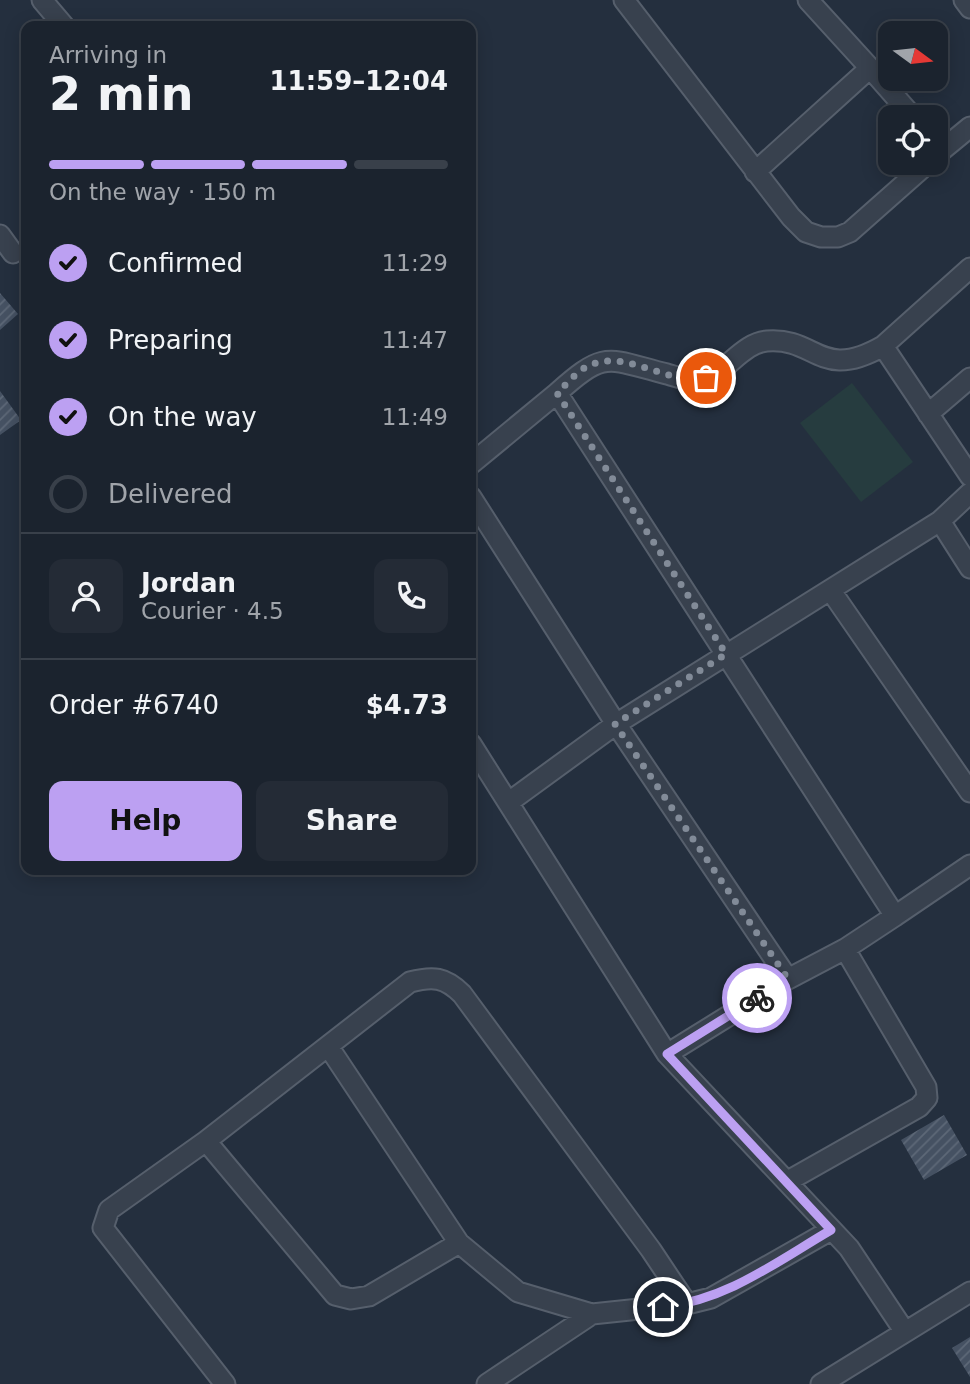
<!DOCTYPE html>
<meta charset="utf-8">
<style>
:root{--surface:#1b232e;--page:#242b36;--text:#f1f3f6;--muted:#a0a4aa;--line:#39404a;--accent:#bca0f2}
body{margin:0;font-family:"DejaVu Sans",sans-serif;background:var(--page);color:var(--text);height:100vh;display:flex;flex-direction:column;font-size:26px;white-space:nowrap}
*{box-sizing:border-box;margin:0}
p{font-size:23px;color:var(--muted)}
.icon{flex:none;width:38px;height:38px;fill:none;stroke:currentColor;stroke-width:2;stroke-linecap:round;stroke-linejoin:round}
.map{position:relative;flex:1;overflow:hidden}
.details{position:absolute;left:21px;top:21px;width:455px;height:854px;display:flex;flex-direction:column;background:var(--surface);border-radius:14px;box-shadow:0 4px 18px #0003,0 0 0 2px var(--line)}
.details>*{flex:none}
.needle{width:46px;rotate:105deg}
.tools{position:absolute;left:878px;top:21px;display:grid;gap:14px}
.tools a{display:grid;place-items:center;width:70px;height:70px;border-radius:14px;background:var(--surface);box-shadow:0 4px 18px #0003,0 0 0 2px var(--line);font-size:35px}
.pin{position:absolute;display:grid;place-items:center;width:60px;height:60px;color:#fff;margin:-30px;border:4px solid #fff;border-radius:50%;box-shadow:0 2px 7px #0007}
.courier{position:absolute;display:grid;place-items:center;width:70px;height:70px;margin:-35px;border:5px solid #bca0f2;border-radius:50%;background:#fff;color:#222;box-shadow:0 2px 9px #0007}
.summary em{font-style:normal;font-weight:800}
.summary div{display:flex;flex-direction:column-reverse}
.summary{display:flex;align-items:center;justify-content:space-between;height:119px;padding:0 28px}
h1{font-size:46px;font-weight:800;line-height:52px}
.bar{display:grid;grid-template-columns:repeat(4,1fr);gap:10px 7px;align-content:center;height:84px;padding:0 28px}
.bar i{height:9px;border-radius:5px;background:var(--line)}
.bar .active{background:var(--accent)}
.bar p{grid-column:span 4}
.line{display:flex;align-items:center;gap:18px;padding:0 28px;border-top:2px solid var(--line)}
.line div{flex:1}
.round{display:grid;place-items:center;flex:none;width:74px;height:74px;border-radius:14px;background:var(--page)}
ol{padding:0 28px;list-style:none}
li{display:flex;align-items:center;gap:21px;height:77px}
li p{margin-inline-start:auto}
li .icon{padding:7px;border-radius:50%;background:var(--accent);color:#111;stroke-width:4}
li:last-child{color:var(--muted)}
li i{width:38px;height:38px;border:4px solid var(--line);border-radius:50%}
.button{display:flex;gap:14px;margin-top:auto;padding:14px 28px}
.button a{flex:1;height:80px;border-radius:14px;background:var(--accent);color:#111;font-size:28px;font-weight:800;line-height:80px;text-align:center}
.button a+a{background:var(--page);color:var(--text)}
.map>svg:first-child{display:block}
.garden{fill:#263c3f}
.building{fill:url(#building-hatch)}
.lines{fill:none;stroke-linecap:round;stroke-linejoin:round}
.street-casing{stroke:#565f6c;stroke-width:23}
.street{stroke:#38414e;stroke-width:19}
.done{stroke:#828b98;stroke-width:7;stroke-dasharray:0 12.6}
.route{stroke:#bca0f2;stroke-width:9}
</style>
<div class="map">
<svg width="970" height="1384" viewBox="0 0 970 1384">
<defs>
<pattern id="building-hatch" width="6" height="6" patternUnits="userSpaceOnUse" patternTransform="scale(1.75)"><rect width="6" height="6" fill="#455162"/><path d="M-1 1l2-2M0 6l6-6M5 7l2-2" fill="none" stroke="#5d6877"/></pattern>
</defs>
<rect width="100%" height="100%" fill="#242f3e"/>
<!-- garden -->
<path class="garden" d="M852,383L913,462L861,502L800,423Z"/>
<!-- building -->
<path class="building" d="M0,293L18,314L0,330Z
M0,391L21,420L0,435Z
M944,1115L967,1155L924,1180L901,1140Z
M970,1337V1377L952,1348Z"/>
<g class="lines">
<defs>
<path id="street" d="M42,0L64,26
M624,0L791,217L806,232L821,237H838L850,232L928,163
M964,0L970,8
M870,68L913,117
M936,155L970,127
M755,172L870,68L808,0
M0,235L13,253
M883,346L970,268
M928,414L970,378
M471,464L557,393
M970,476L883,346C820,382 817,337 767,341C741,343 725,376 698,380C688,381 677,377 667,374C607,359 606,349 557,393L895,916L970,865
M471,497L616,724L788,979L845,949L895,916
M940,521L970,568
M831,591L970,792
M471,744L667,1054L849,1248L905,1332
M509,802L616,724L940,521L970,493
M328,1046L459,1243
M667,1054L788,979
M206,1141L410,982C433,976 445,977 462,994L651,1250L687,1304
M788,1181L919,1107L927,1098L926,1087L845,949
M592,1314L687,1304L711,1298L831,1230
M225,1384L103,1228L109,1210L206,1141L335,1295L351,1299L369,1296L459,1243L518,1292L592,1314L487,1384
M821,1384L970,1292"/>
</defs>
<!-- street casing -->
<use href="#street" class="street-casing"/>
<!-- street -->
<use href="#street" class="street"/>
</g>
<g class="lines">
<!-- done -->
<path class="done" d="M706,378C668,386 628,349 590,365C578,370 567,384 557,393L726,654L615,724L788,979L757,998"/>
<!-- route -->
<path class="route" d="M663,1307C727,1300 776,1262 831,1230L667,1054L757,998"/>
</g>
</svg>
<div class="tools">
<a><svg class="needle" viewBox="-14 -14 28 28"><path d="M0-13l5 13h-10z" fill="#e53935"/><path d="M0 13l5-13h-10z" fill="#a0a4aa"/></svg></a>
<a><svg class="icon" aria-label="locate" viewBox="0 0 24 24"><circle cx="12" cy="12" r="6"/><path d="M12 2v4M12 18v4M2 12h4M18 12h4"/></svg></a>
</div>
<div class="pin" style="left:706px;top:378px;background:#ea580c"><svg class="icon" aria-label="bag" viewBox="0 0 24 24"><path d="M5 8h14l-1 12H6zM9 8a3 3 0 0 1 6 0"/></svg></div>
<div class="pin" style="left:663px;top:1307px;background:#1f2937"><svg class="icon" aria-label="home" viewBox="0 0 24 24"><path d="M3 11l9-7 9 7M6 9v11h12V9"/></svg></div>
<div class="courier" style="left:757px;top:998px"><svg class="icon" aria-label="bike" viewBox="0 0 24 24"><circle cx="6" cy="16" r="4"/><circle cx="18" cy="16" r="4"/><path d="M6 16l4-8h5l3 8M10 8l3 8H6M13 5h3"/></svg></div>
<section class="details">
<div class="summary"><div><h1>2 min</h1><p>Arriving in</p></div><em>11:59–12:04</em></div>
<div class="bar"><i class="active"></i><i class="active"></i><i class="active"></i><i></i><p>On the way · 150 m</p></div>
<ol>
<li><svg class="icon" aria-label="check" viewBox="0 0 24 24"><path d="M5 12l5 5 9-10"/></svg>Confirmed<p>11:29</p></li>
<li><svg class="icon" aria-label="check" viewBox="0 0 24 24"><path d="M5 12l5 5 9-10"/></svg>Preparing<p>11:47</p></li>
<li><svg class="icon" aria-label="check" viewBox="0 0 24 24"><path d="M5 12l5 5 9-10"/></svg>On the way<p>11:49</p></li>
<li><i></i>Delivered</li>
</ol>
<div class="line" style="height:126px"><a class="round"><svg class="icon" aria-label="person" viewBox="0 0 24 24"><circle cx="12" cy="8" r="4"/><path d="M4 21q1-7 8-7t8 7"/></svg></a><div><b>Jordan</b><p>Courier · 4.5</p></div><a class="round"><svg class="icon" aria-label="phone" viewBox="0 0 24 24"><path d="M5 4h4l2 5-3 2q2 4 5 5l2-3 5 2v4C11 20 4 13 5 4z"/></svg></a></div>
<div class="line" style="height:91px"><div>Order #6740</div><b>$4.73</b></div>
<div class="button"><a>Help</a><a>Share</a></div>
</section>
</div>
